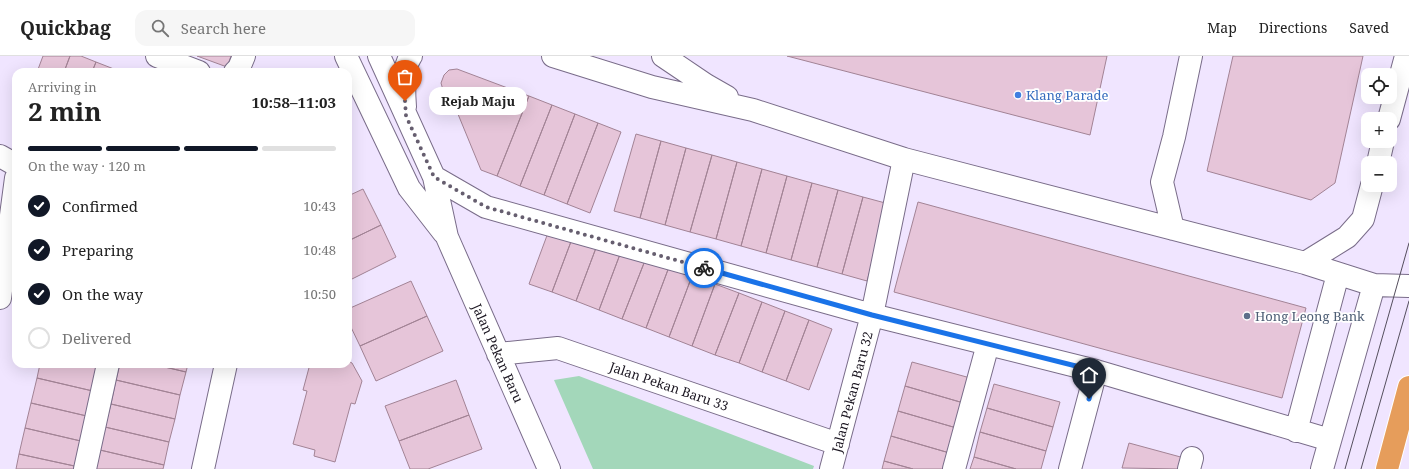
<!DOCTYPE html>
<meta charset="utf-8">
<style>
:root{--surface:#fff;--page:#f6f6f6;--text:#222;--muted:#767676;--line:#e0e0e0;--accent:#111827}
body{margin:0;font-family:"Noto Serif",serif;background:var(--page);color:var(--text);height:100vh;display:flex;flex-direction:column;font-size:15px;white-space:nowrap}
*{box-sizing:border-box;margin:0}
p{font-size:13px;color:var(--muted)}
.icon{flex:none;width:22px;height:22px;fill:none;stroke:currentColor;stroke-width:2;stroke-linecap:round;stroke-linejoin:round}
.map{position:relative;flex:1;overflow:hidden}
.details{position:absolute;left:12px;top:12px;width:340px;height:300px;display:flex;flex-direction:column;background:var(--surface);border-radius:12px;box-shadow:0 4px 16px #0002}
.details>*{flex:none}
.fabs{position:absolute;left:1361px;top:12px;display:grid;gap:8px}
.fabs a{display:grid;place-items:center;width:36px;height:36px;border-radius:8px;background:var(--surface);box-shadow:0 4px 16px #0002;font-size:20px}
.pin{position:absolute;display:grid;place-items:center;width:34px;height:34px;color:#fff;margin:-41px -17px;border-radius:50% 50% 50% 0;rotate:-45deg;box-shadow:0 0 4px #0007}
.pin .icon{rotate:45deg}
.courier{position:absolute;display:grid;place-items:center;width:40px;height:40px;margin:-20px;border:3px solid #1a73e8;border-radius:50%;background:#fff;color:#222;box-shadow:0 1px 5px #0007}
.bubble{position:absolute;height:28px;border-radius:12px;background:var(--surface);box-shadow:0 4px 16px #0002;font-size:13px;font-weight:700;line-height:28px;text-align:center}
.overview em{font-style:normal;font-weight:700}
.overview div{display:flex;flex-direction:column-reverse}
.overview{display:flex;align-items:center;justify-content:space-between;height:68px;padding:0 16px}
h1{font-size:26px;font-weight:700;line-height:30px}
.bar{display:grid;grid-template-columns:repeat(4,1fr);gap:6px 4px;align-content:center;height:48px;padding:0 16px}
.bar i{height:5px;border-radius:3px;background:var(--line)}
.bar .selected{background:var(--accent)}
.bar p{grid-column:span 4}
ol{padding:0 16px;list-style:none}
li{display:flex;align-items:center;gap:12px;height:44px}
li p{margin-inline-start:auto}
li .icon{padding:4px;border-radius:50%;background:var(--accent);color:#fff;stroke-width:4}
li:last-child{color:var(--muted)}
li i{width:22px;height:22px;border:2px solid var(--line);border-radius:50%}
header{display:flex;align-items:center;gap:24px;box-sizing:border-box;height:56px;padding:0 20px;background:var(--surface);border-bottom:1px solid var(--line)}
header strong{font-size:19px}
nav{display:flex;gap:22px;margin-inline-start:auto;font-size:14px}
.search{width:280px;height:36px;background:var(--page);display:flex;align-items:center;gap:10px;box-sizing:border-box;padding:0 14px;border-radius:12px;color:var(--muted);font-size:15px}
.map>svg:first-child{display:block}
.green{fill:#a3d7ba}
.building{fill:#e6c5d9;stroke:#a28395}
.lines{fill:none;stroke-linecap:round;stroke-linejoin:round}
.minor-casing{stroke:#796c89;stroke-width:24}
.highway-casing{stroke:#fff;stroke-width:24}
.minor{stroke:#fff;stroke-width:22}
.highway{stroke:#e69d5b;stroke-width:22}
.tram{stroke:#544e5d;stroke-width:1}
.done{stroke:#665e6f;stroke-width:4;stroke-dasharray:0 7.2}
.route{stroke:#1a73e8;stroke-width:5}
.shop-dot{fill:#3f7fe0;stroke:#fff;stroke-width:1.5}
.service-dot{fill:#5c6f8a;stroke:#fff;stroke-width:1.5}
.labels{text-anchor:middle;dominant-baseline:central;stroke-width:3.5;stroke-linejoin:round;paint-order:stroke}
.shop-label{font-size:13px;fill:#366cbe;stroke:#fff;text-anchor:start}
.service-label{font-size:13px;fill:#4e5e75;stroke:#fff;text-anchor:start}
.street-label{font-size:13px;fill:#1b1621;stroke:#fff}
</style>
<header>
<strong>Quickbag</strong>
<div class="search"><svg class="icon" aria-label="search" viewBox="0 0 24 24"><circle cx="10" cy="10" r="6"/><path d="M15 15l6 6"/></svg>Search here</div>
<nav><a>Map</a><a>Directions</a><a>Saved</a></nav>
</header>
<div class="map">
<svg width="1409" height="413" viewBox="0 0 1409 413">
<rect width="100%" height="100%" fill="#f0e5ff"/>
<!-- green -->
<path class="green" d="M579,320L814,410L813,413H593L554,324Z"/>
<!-- building -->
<path class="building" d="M43,0H70L64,16H37Z
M70,0H81L96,6L92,16H64Z
M197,0H231L227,11Z
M787,0H1107L1090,79Z
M1233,0H1363L1335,127L1311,144L1207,115Z
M96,6L119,15V16H92Z
M457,13L529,40L497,120L481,114L453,46L443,34L441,27L444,19L449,14Z
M529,40L552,49L520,130L497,120Z
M552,49L575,58L544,139L520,130Z
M575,58L598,67L567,148L544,139Z
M598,67L621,76L590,157L567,148Z
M636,78L661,85L640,162L614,155Z
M661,85L686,92L665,169L640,162Z
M686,92L712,99L690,176L665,169Z
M712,99L737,106L716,183L690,176Z
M737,106L762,113L741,190L716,183Z
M762,113L787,120L766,197L741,190Z
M787,120L812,127L791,204L766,197Z
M812,127L838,134L817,211L791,204Z
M363,133L381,169L348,185V140Z
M838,134L863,141L842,218L817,211Z
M863,141L889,148L867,225L842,218Z
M918,146L1306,252L1282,342L894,236Z
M552,166L575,175L552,236L529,228Z
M381,169L396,201L348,225V185Z
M575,175L599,184L576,245L552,236Z
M599,184L622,193L599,254L576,245Z
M622,193L646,202L622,263L599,254Z
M646,202L669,211L646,272L622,263Z
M669,211L692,220L669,281L646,272Z
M692,220L715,228L692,290L669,281Z
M411,225L427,260L360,290L348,265V253Z
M715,228L739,237L715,299L692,290Z
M739,237L762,246L739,307L715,299Z
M762,246L785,255L762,316L739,307Z
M785,255L809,264L786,325L762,316Z
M427,260L443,295L376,325L360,290Z
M809,264L832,273L809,334L786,325Z
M348,305L352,307L362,325L355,348L351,347L335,406L314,400L315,394L293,388L307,335L303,334L310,308H348Z
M912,306L974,323L967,348L905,330Z
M40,308H90L102,311L97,336L37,322Z
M120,308H152L186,316L180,339L116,324Z
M152,308H188L186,316Z
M37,322L97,336L91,361L31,347Z
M116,324L180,339L175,363L111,348Z
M456,324L469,359L399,385L385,350Z
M994,328L1060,346L1053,371L987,352Z
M905,330L967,348L960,373L898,355Z
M31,347L91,361L85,386L25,372Z
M111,348L175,363L169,386L105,371Z
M987,352L1053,371L1046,395L980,376Z
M898,355L960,373L953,398L891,380Z
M469,359L482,393L428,413H410L399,385Z
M105,371L169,386L164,409L100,394Z
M25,372L85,386L79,411L19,398Z
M980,376L1046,395L1041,413H1016L974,401Z
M891,380L953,398L949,413H913L884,405Z
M1129,387L1188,403L1185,413L1122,412Z
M100,394L164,409L163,413H96Z
M19,398L79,411V413H16Z
M974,401L1016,413H970Z
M884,405L913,413H882Z"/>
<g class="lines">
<defs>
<path id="minor" d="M157,0L199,16
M346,0L409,132L444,177
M379,0L434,121L447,181L549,413
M553,0L652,31L753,54L904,103L1305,207L1374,229L1409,230
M663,0L706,29L727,41
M235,16L239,12L244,0
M405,51C404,37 402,12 411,0
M1389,63L1406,0
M0,100L16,109
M1378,107L1383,85
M434,121L486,151L872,259L1096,315L1330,384
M1173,173L1162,126L1174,81L1191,0
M1305,207L1347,181L1363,163L1372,129
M0,242L16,122
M498,298L558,292L838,388
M1296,375L1338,218
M85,413L108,308
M203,413L226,308
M831,413L872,259L904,103
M954,413L988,288
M1070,413L1096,315
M1189,413L1192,402
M1322,413L1374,229"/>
<path id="highway" d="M1387,413L1409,331"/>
</defs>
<!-- minor casing -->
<use href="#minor" class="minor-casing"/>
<!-- highway casing -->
<use href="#highway" class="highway-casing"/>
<!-- minor -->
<use href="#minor" class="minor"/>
<!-- highway -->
<use href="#highway" class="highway"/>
<!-- tram -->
<path class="tram" d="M1345,413L1409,187
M1361,413L1409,245"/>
</g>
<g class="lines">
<!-- done -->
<path class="done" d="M405,45L406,60L434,121L486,151L704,212"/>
<!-- route -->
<path class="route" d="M704,212L872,259L1096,315L1089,343"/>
</g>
<!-- markers -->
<circle class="shop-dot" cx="1018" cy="39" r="4"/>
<circle class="service-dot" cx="1247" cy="260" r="4"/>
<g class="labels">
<!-- shop labels -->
<g class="shop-label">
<text x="1026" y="39">Klang Parade</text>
</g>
<!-- service labels -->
<g class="service-label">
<text x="1255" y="260">Hong Leong Bank</text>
</g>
<!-- street labels -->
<g class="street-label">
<text transform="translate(498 297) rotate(66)">Jalan Pekan Baru</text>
<text transform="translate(669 330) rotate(19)">Jalan Pekan Baru 33</text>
<text transform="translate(852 336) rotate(-75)">Jalan Pekan Baru 32</text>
</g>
</g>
</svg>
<div class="fabs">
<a><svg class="icon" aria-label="locate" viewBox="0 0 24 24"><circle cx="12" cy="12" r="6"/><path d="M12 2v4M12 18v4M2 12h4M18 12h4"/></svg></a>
<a>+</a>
<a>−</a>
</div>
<div class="pin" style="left:405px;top:45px;background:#ea580c"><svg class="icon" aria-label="bag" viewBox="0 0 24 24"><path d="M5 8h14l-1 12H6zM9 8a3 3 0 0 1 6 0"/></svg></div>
<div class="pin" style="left:1089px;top:343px;background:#1f2937"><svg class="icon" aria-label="home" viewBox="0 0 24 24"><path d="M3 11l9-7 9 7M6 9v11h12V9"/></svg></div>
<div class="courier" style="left:704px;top:212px"><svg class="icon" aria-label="bike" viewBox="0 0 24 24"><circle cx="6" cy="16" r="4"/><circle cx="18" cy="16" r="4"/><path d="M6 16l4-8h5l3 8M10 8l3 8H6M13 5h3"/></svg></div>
<div class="bubble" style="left:429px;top:31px;width:98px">Rejab Maju</div>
<section class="details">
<div class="overview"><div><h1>2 min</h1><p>Arriving in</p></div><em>10:58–11:03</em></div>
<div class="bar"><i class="selected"></i><i class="selected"></i><i class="selected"></i><i></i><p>On the way · 120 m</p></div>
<ol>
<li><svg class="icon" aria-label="check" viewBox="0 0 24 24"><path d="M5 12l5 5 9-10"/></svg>Confirmed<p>10:43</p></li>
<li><svg class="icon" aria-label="check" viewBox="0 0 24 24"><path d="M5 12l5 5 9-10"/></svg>Preparing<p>10:48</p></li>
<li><svg class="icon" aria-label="check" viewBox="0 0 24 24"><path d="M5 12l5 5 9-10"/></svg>On the way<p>10:50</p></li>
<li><i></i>Delivered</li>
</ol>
</section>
</div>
